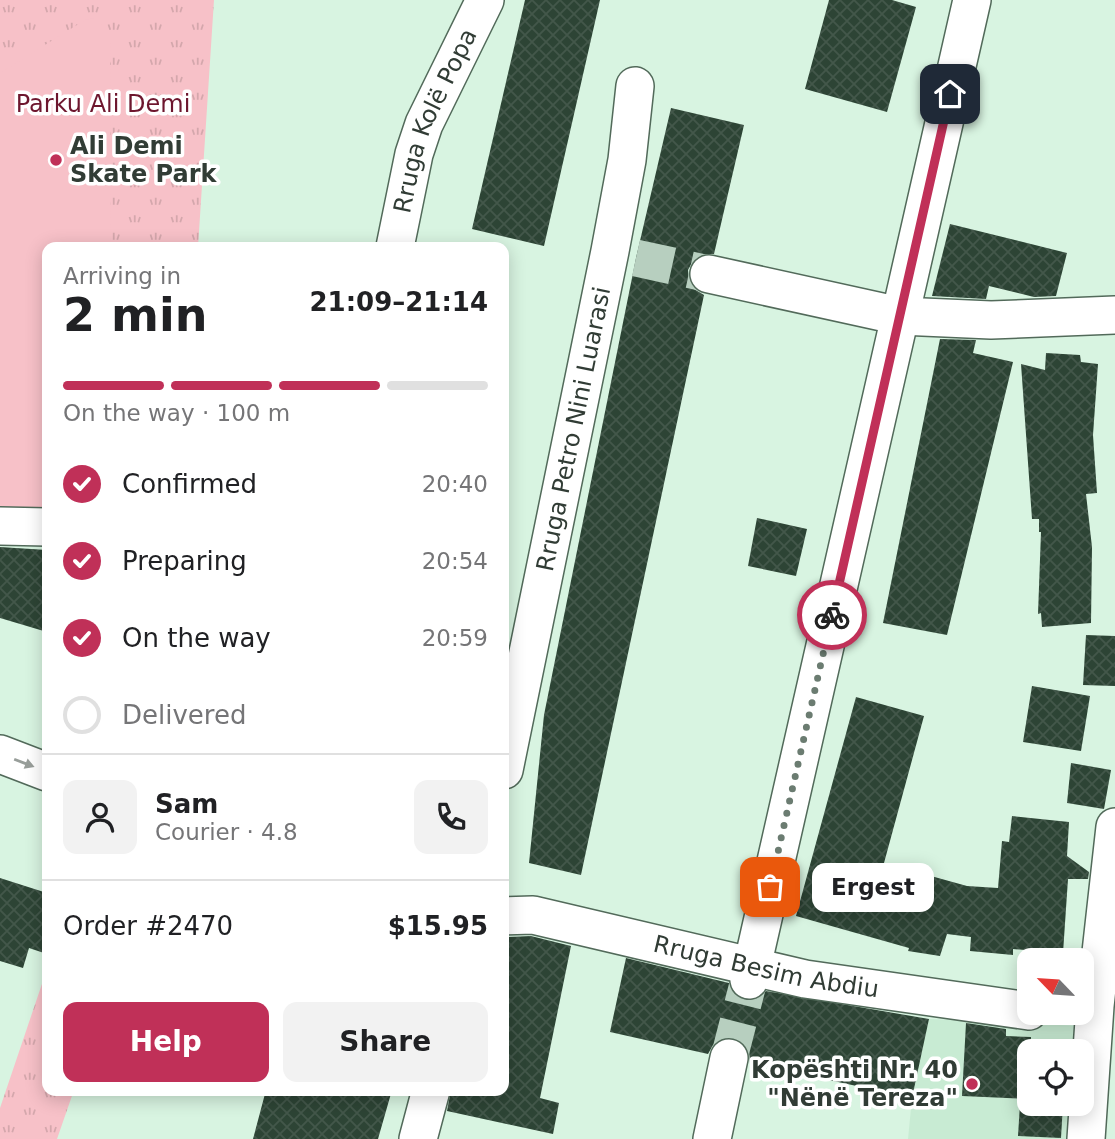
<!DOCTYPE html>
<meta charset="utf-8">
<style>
:root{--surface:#fff;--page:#f2f2f2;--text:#202124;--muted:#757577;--line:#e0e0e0;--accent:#c03058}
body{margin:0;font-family:"DejaVu Sans",sans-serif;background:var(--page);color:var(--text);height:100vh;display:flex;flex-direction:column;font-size:26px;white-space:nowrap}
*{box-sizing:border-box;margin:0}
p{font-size:23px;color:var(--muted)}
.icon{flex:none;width:38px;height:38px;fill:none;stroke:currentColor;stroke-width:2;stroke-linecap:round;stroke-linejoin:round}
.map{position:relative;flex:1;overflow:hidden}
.side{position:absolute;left:42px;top:242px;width:467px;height:854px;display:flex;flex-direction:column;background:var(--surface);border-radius:14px;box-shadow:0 4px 18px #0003}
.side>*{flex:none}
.needle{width:46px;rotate:295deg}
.fabs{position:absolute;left:1017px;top:948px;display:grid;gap:14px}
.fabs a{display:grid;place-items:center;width:77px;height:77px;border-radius:14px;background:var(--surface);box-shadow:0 4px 18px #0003;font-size:35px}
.pin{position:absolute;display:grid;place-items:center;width:60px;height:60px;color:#fff;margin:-30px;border-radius:14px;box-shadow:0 4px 10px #0006}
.courier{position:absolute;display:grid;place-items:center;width:70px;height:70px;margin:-35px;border:5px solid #c03058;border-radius:50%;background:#fff;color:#222;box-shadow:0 2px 9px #0007}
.bubble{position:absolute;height:49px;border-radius:14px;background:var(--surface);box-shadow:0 4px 18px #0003;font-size:23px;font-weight:600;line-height:49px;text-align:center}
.summary em{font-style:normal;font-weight:600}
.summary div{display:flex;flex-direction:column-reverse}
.summary{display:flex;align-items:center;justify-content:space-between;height:119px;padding:0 21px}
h1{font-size:46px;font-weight:600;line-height:52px}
.bar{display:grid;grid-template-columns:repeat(4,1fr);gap:10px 7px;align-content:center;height:84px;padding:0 21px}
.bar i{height:9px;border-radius:5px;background:var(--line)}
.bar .selected{background:var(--accent)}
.bar p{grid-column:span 4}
.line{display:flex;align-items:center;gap:18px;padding:0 21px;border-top:2px solid var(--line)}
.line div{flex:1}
.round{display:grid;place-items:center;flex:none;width:74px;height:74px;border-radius:14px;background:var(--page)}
ol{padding:0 21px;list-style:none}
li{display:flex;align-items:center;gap:21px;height:77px}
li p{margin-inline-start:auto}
li .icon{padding:7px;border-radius:50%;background:var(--accent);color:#fff;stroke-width:4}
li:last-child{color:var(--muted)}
li i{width:38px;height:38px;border:4px solid var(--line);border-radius:50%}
.cta{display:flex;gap:14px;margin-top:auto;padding:14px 21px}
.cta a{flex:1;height:80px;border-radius:14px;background:var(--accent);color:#fff;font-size:28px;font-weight:600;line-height:80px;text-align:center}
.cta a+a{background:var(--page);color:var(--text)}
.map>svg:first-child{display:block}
.built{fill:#c8ebd3}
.grass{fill:url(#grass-tufts)}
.pitch{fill:#f7c1c8}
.building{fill:url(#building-cross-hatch)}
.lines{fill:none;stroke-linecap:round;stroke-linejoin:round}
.minor-tunnel{stroke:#b7cfbf;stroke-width:37;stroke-dasharray:37 18;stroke-linecap:butt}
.minor-casing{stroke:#526a5a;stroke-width:40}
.minor{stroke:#fff;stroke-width:37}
.oneway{fill:#989e9a}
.done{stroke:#6b7c71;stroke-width:7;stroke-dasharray:0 12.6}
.route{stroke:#c03058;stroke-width:9}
.poi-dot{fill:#c03058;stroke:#fff;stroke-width:2.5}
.labels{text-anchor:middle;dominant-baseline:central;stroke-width:7;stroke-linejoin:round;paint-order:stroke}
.park-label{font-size:24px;fill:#6d162e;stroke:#fff}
.street-label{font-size:24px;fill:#313c35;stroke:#fff}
.poi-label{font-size:24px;font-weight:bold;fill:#313c35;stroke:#fff;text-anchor:start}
</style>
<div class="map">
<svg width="1115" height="1139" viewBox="0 0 1115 1139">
<defs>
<pattern id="grass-tufts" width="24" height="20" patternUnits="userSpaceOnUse" patternTransform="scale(1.75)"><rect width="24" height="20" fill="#f7c1c8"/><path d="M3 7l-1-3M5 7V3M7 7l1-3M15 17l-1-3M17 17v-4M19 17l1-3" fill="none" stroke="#d4a7ac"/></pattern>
<pattern id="building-cross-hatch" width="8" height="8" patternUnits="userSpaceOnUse" patternTransform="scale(1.75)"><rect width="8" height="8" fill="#2d4435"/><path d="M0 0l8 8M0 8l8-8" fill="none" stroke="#43574a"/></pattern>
</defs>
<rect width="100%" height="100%" fill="#d8f4e1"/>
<!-- built -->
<path class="built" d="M929,1019L1082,1026L1081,1052H1029V1104H1078L1076,1139H908L912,1098Z"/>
<!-- grass -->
<path class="grass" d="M0,0H214L198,247H0Z
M47,969V1090H74L57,1139H0V1108Z"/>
<!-- pitch -->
<path class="pitch" d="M94,18L108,30L110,40L111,247H47V508H0V73L85,20Z"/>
<!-- building -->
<path class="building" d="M525,0H600L544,246L472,229Z
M829,0H892L916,7L887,112L805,89Z
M671,108L744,125L714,254H703L694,259L688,270L689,281L694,289L704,295L581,875L529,863L544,715L636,258Z
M950,224L1067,253L1056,296L1034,297L989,286L986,299L932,296Z
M940,339L976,340L973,353L1013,362L947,635L883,623Z
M1046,353L1080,355L1081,362L1098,364L1093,435L1097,493L1086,494L1092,547L1091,623L1042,627L1041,613L1038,614L1041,532H1039V519H1032L1021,364L1045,370Z
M757,518L807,529L796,576L748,566Z
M0,547L47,550V632L0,618Z
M1086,635L1115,636V686L1083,685Z
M1032,686L1090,696L1081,751L1023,742Z
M856,697L924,716L884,863L967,886L998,888L1002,841L1009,842L1012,816L1069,822L1067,856L1089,872L1088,879H1068L1063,953L1013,949V955L970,951L971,937L947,934L940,956L908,951L909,948L796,916Z
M1071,763L1111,770L1104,809L1067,803Z
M0,878L47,893V954L29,948L23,968L0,961Z
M531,936L571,946L540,1098L559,1103L553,1134L447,1111L451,1090H504V942L508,937Z
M626,958L729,983L734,995L745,1001L756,1000L766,991L929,1019L912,1098L750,1063L749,1051L742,1042L734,1038H722L713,1045L708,1054L610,1032Z
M966,1023L1006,1029V1036L1031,1037L1029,1099L962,1096Z
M266,1090H392L378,1139H253Z
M1020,1104H1063L1061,1138L1018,1136Z"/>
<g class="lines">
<!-- minor-tunnel -->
<path class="minor-tunnel" d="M636,258L709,274
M729,1058L749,980"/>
<defs>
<g id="minor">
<path id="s1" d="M395,247L414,154L424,124L485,0"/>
<path d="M709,274L900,316L991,320L1115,315"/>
<path d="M0,526L47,527"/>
<path d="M0,754L47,772"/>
<path id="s2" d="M504,770L610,251L627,160L635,86"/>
<path id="s3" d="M504,916L533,915L805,979L1029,1011"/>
<path d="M749,980L972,0"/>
<path d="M418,1139L431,1090"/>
<path d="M712,1139L729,1058"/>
<path d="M1086,1139L1095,1006L1115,827"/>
</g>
</defs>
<!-- minor casing -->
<use href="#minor" class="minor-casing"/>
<!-- minor -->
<use href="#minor" class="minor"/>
</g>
<!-- one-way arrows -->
<defs><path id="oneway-solid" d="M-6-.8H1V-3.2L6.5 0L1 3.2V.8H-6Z" transform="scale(1.75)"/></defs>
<use class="oneway" href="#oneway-solid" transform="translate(24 763) rotate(21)"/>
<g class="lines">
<!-- done -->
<path class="done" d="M770,887L832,615"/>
<!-- route -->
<path class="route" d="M832,615L950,94"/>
</g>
<!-- markers -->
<g class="poi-dot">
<circle cx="56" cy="160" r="7"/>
<circle cx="972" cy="1084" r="7"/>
</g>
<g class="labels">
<!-- park labels -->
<g class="park-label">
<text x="103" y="104">Parku Ali Demi</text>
</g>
<!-- street labels -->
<g class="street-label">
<text stroke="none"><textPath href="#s1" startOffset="133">Rruga Kolë Popa</textPath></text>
<text stroke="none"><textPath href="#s2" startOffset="348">Rruga Petro Nini Luarasi</textPath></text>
<text stroke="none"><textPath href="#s3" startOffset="268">Rruga Besim Abdiu</textPath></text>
</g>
<!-- poi labels -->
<g class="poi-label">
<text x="70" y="146">Ali Demi<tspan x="70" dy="28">Skate Park</tspan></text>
<text x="958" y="1070" text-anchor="end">Kopështi Nr. 40<tspan x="958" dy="28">"Nënë Tereza"</tspan></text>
</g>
</g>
</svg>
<div class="fabs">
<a><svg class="needle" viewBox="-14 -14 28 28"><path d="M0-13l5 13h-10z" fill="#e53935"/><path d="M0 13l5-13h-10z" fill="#757577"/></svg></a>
<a><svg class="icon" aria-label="locate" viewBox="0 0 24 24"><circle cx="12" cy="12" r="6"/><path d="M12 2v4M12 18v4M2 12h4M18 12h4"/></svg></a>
</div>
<div class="pin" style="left:770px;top:887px;background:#ea580c"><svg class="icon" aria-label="bag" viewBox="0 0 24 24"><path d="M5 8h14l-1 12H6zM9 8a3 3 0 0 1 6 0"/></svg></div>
<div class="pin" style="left:950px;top:94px;background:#1f2937"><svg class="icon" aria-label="home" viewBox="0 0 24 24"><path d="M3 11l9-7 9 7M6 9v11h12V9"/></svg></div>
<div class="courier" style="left:832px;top:615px"><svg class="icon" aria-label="bike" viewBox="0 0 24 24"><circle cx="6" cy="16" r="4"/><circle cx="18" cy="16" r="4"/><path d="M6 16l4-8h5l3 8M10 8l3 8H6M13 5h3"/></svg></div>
<div class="bubble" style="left:812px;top:863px;width:122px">Ergest</div>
<section class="side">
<div class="summary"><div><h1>2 min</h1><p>Arriving in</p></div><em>21:09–21:14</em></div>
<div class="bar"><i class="selected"></i><i class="selected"></i><i class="selected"></i><i></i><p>On the way · 100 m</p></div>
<ol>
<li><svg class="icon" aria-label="check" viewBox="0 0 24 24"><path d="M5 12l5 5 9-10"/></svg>Confirmed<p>20:40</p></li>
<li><svg class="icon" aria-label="check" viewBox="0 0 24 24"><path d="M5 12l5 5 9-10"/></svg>Preparing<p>20:54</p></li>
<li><svg class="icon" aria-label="check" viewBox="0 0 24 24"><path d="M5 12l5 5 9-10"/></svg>On the way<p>20:59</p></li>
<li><i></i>Delivered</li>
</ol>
<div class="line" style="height:126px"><a class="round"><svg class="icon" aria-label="person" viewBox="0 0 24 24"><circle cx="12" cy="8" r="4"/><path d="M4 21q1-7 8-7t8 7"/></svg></a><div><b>Sam</b><p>Courier · 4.8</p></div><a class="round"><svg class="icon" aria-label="phone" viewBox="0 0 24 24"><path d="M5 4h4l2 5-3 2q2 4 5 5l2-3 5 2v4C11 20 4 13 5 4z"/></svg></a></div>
<div class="line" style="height:91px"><div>Order #2470</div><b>$15.95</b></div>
<div class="cta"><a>Help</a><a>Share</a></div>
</section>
</div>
